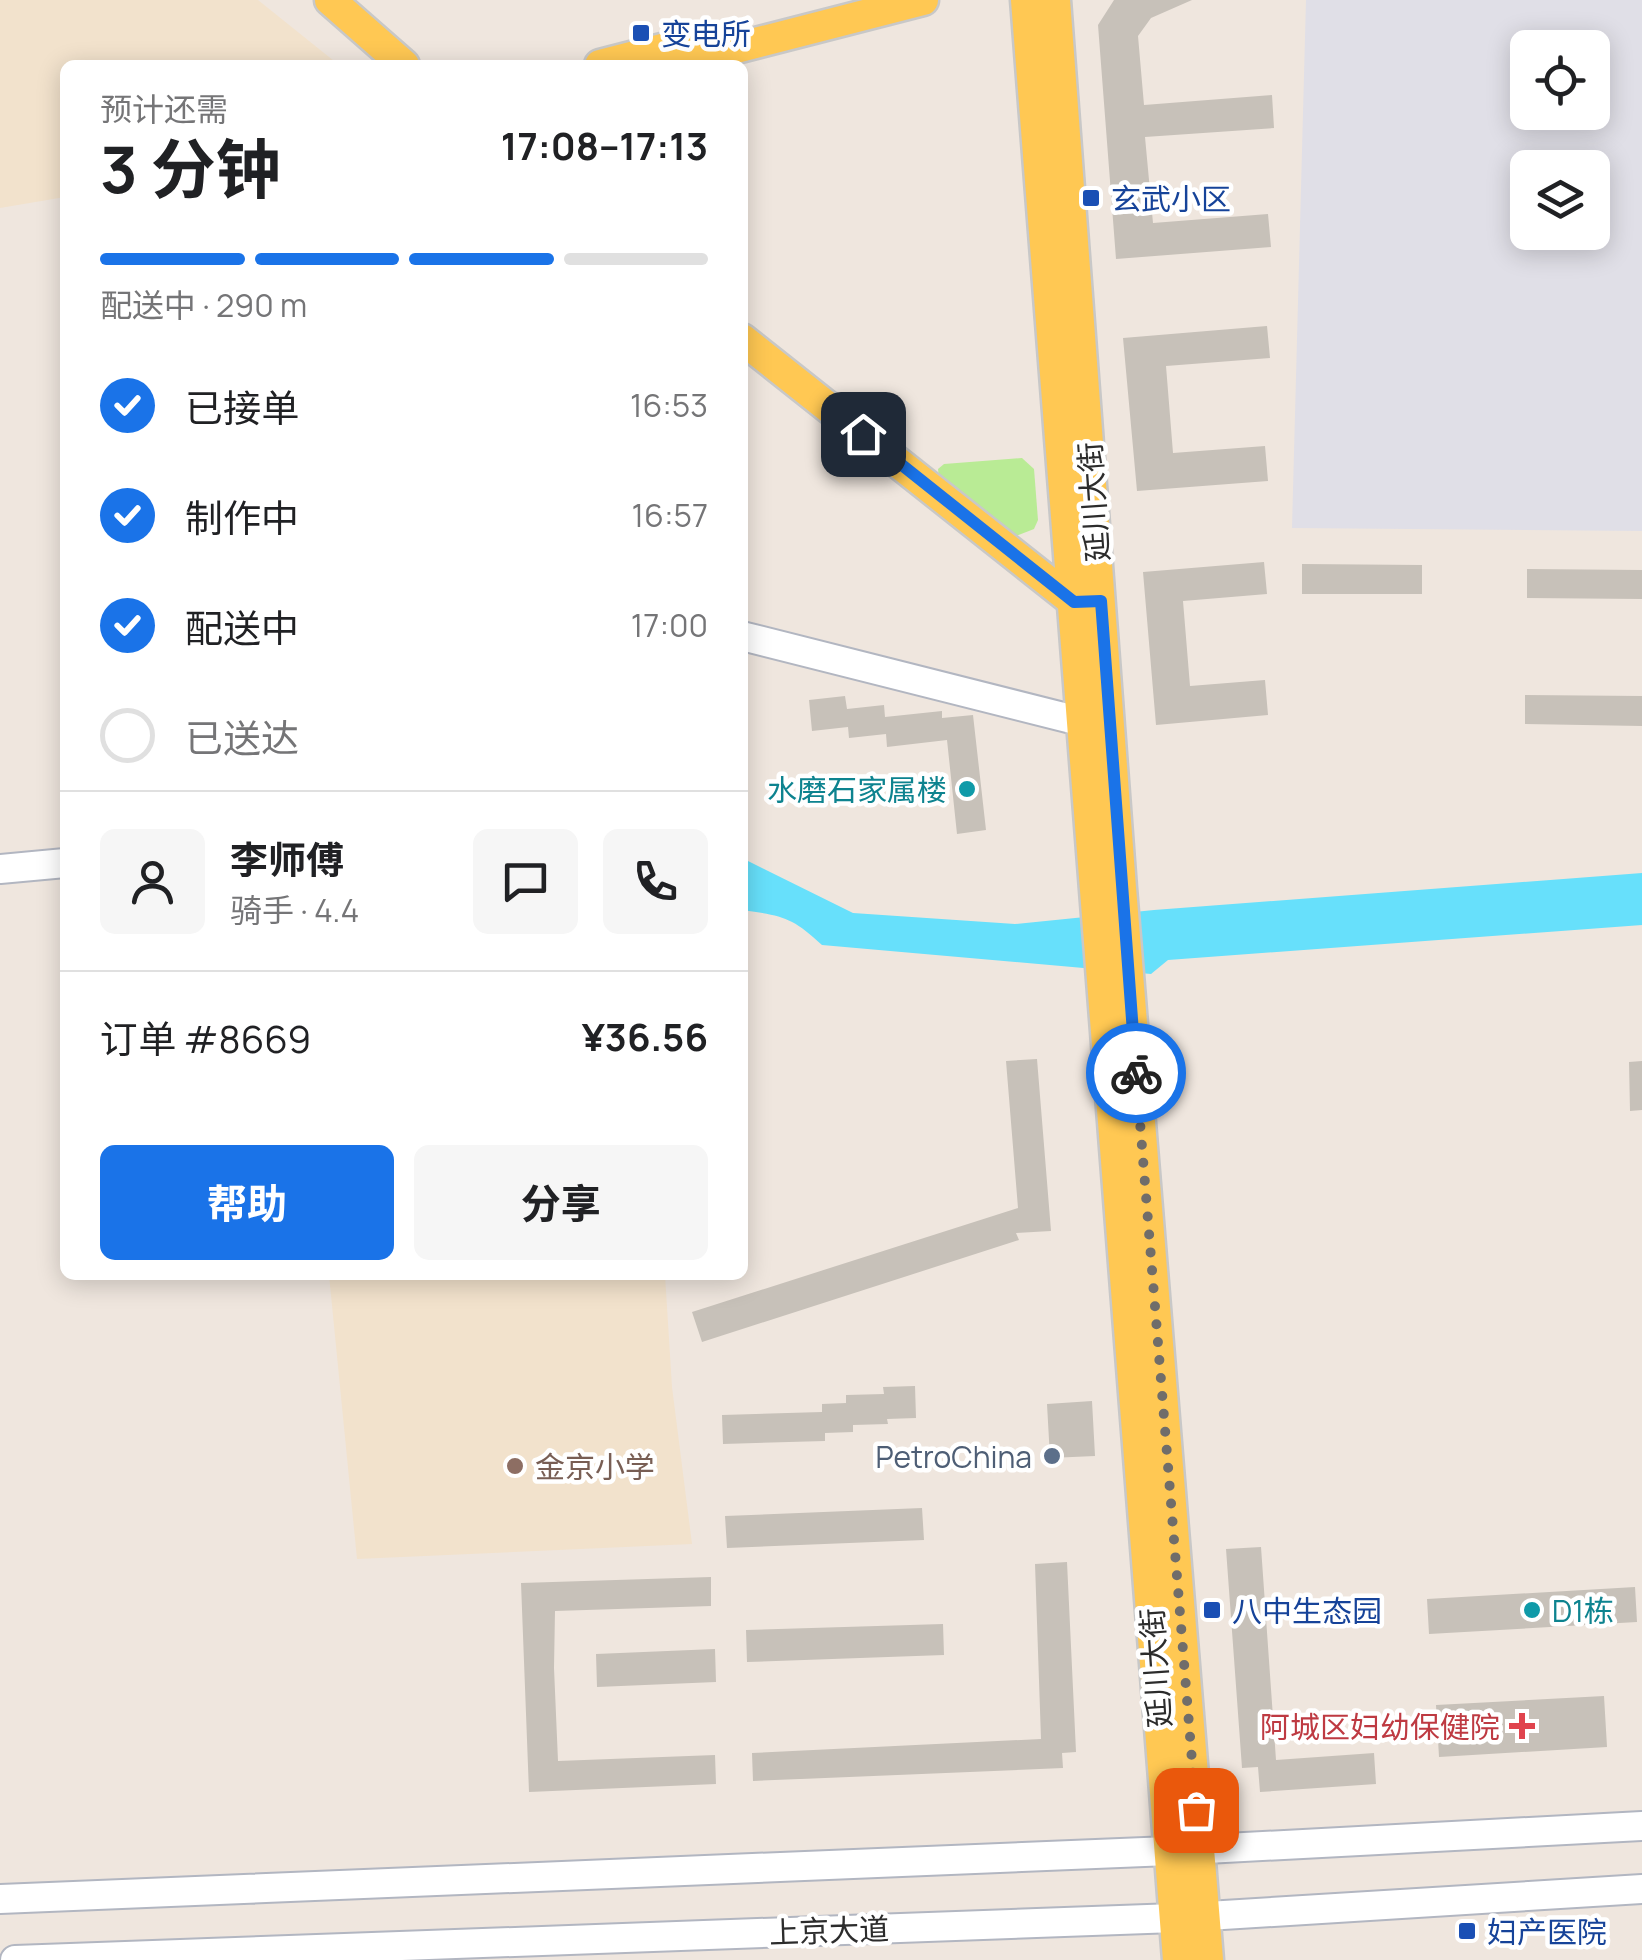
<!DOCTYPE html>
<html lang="zh">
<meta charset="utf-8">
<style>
:root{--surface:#fff;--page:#f6f6f6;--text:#202124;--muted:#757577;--line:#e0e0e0;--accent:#1a73e8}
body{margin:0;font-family:Manrope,"Noto Sans SC",sans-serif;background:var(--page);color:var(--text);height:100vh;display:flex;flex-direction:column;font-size:38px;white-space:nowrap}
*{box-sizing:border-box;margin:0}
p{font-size:32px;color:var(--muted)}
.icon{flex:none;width:55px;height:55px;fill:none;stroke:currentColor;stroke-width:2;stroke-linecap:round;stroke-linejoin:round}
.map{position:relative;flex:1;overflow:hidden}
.side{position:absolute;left:60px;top:60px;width:688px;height:1220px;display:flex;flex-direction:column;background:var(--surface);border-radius:15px;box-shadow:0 5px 25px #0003}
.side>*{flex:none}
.tools{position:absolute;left:1510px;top:30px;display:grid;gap:20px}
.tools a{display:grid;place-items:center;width:100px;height:100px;border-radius:15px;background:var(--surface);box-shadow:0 5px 25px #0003;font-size:50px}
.pin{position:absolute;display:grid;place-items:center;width:85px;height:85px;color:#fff;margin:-42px;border-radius:20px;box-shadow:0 5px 15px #0006}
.courier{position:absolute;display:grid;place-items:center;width:100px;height:100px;margin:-50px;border:8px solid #1a73e8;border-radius:50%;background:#fff;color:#222;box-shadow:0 2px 12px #0007}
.summary em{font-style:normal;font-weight:700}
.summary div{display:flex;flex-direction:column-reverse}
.summary{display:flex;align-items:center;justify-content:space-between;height:170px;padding:0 40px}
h1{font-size:65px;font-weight:700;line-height:75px}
.bar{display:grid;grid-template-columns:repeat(4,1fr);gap:15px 10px;align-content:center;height:120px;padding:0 40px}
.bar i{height:12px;border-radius:8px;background:var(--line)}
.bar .active{background:var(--accent)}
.bar p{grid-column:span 4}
.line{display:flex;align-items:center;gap:25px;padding:0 40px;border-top:2px solid var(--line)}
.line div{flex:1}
.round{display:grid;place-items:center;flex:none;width:105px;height:105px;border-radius:15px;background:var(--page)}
ol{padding:0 40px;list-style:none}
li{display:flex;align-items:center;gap:30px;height:110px}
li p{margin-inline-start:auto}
li .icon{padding:10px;border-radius:50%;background:var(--accent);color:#fff;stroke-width:4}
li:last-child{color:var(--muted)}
li i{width:55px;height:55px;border:5px solid var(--line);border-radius:50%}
.button{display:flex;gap:20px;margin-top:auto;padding:20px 40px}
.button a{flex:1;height:115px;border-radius:15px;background:var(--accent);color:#fff;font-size:40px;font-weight:700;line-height:115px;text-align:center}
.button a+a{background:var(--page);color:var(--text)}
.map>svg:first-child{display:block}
.industrial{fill:#e0dfe7;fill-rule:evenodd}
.education{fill:#f2e2cc}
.green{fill:#b9eb95}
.water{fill:#67e0fb}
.building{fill:#c7c1b9}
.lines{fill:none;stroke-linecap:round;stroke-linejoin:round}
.secondary-casing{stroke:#b2b6c1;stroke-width:32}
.primary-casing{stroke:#c8c8c8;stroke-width:35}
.secondary{stroke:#fff;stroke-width:28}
.primary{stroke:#ffc853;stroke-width:30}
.done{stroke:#706d6a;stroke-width:10;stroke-dasharray:0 18}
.route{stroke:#1a73e8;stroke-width:12}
.transit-dot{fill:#1a4fb4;stroke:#fff;stroke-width:4}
.culture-dot{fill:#0f9aa8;stroke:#fff;stroke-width:4}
.service-dot{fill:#5c6f8a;stroke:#fff;stroke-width:4}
.education-dot{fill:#8d6e63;stroke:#fff;stroke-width:4}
.health-dot{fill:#e0444e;stroke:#fff;stroke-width:4}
.labels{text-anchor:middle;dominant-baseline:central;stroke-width:9;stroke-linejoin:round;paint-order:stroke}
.transit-label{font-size:30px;fill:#164399;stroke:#fff;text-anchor:start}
.street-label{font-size:30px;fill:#2c2c2c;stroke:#fff}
.culture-label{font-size:30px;fill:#0d838f;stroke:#fff;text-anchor:end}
.service-label{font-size:30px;fill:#4e5e75;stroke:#fff;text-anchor:end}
.education-label{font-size:30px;fill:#785e54;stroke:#fff;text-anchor:start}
.health-label{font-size:30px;fill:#be3a42;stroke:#fff;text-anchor:end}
</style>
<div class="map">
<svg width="1642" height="1960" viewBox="0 0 1642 1960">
<rect width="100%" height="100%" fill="#efe6de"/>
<!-- industrial -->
<path class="industrial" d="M1306,0H1642V531L1292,528ZM1528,48H1592V112H1528ZM1528,168H1592V232H1528Z"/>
<!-- education -->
<path class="education" d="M0,0H258L339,65H65V197L0,208Z
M329,1275H665L672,1387L692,1544L357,1559Z"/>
<!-- green -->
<path class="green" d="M1022,458L1034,469L1038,520L1034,529L1016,536L939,477L938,469L944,464Z"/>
<!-- water -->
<path class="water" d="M742,858L853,913L1015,924L1154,910L1642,873V925L1168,960L1151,974L822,945C792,917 783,916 743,910Z"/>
<!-- building -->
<path class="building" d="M1114,0H1192L1151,18L1138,36L1144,105L1272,95L1274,128L1145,137L1153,223L1268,214L1271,247L1116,259L1098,25Z
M1267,326L1270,358L1166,366L1173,453L1265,446L1268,481L1137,491L1123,338Z
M1264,562L1267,594L1183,601L1190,686L1265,680L1268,715L1156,725L1143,572Z
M1302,564L1422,565V594H1302Z
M1527,569L1642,570V599L1527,598Z
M1525,695L1642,696V726L1525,724Z
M845,696L847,709L884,705L885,717L942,711V718L973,715L986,830L957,834L947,740L887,747L886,734L849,738L848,727L812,731L809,700Z
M1037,1059L1051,1231L1016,1233L1019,1240L702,1342L692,1312L1018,1208L1006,1061Z
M1642,1061V1110L1630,1111L1629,1062Z
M915,1386L916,1418L887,1419L888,1424L853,1425V1432L825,1433V1441L723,1444L722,1415L822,1412V1404L846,1403V1395L884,1394L883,1387Z
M1092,1401L1095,1456L1050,1458L1047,1404Z
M922,1508L924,1540L727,1548L725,1516Z
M1261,1547L1276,1760L1374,1753L1376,1784L1260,1792L1258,1767L1242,1768L1226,1549Z
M1067,1562L1076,1752L1062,1753L1063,1768L753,1781L752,1753L1041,1739L1035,1564Z
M711,1577V1606L555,1611L554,1668L558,1761L715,1755L716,1784L529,1792L521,1583Z
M1635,1587L1637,1622L1429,1634L1427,1599Z
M943,1624L944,1655L747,1662L746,1630Z
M715,1649L716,1682L597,1687L596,1654Z
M1604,1696L1607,1747L1439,1757L1436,1705Z"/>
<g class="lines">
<defs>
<path id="secondary" d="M742,636L1099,726
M0,869L65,863
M0,1899L1169,1851L1642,1826
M15,1960L1175,1918L1642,1889"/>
<path id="primary" d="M330,0L404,65
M1026,0L1178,1960
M1055,0L1121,888L1208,1960
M600,65L693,41
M670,65L923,0
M742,339L1074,602H1083"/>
</defs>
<!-- secondary casing -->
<use href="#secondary" class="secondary-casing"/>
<!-- primary casing -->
<use href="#primary" class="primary-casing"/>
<!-- secondary -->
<use href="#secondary" class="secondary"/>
<!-- primary -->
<use href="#primary" class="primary"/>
</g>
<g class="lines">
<!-- done -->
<path class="done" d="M1136,1073L1196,1810"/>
<!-- route -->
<path class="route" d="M863,434L1074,602L1101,601L1136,1073"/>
</g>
<!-- markers -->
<g class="transit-dot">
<rect x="631" y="23" width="20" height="20" rx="5"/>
<rect x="1081" y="188" width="20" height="20" rx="5"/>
<rect x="1202" y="1600" width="20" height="20" rx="5"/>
<rect x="1457" y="1921" width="20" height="20" rx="5"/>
</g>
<g class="culture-dot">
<circle cx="967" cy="789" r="10"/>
<circle cx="1532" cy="1610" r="10"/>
</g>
<circle class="service-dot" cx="1052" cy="1456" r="10"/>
<circle class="education-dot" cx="515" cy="1466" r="10"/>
<path class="health-dot" d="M1517 1711h10v10h10v10h-10v10h-10v-10h-10v-10h10z"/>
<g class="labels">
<!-- transit labels -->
<g class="transit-label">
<text x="661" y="33">变电所</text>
<text x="1111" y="198">玄武小区</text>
<text x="1232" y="1610">八中生态园</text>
<text x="1487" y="1931">妇产医院</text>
</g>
<!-- street labels -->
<g class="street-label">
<text transform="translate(1093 502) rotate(-94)">延川大街</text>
<text transform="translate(1155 1668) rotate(-94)">延川大街</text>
<text transform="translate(829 1930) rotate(-2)">上京大道</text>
</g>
<!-- culture labels -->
<g class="culture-label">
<text x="947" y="789">水磨石家属楼</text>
<text x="1552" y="1610" text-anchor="start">D1栋</text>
</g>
<!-- service labels -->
<g class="service-label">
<text x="1032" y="1456">PetroChina</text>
</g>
<!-- education labels -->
<g class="education-label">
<text x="535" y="1466">金京小学</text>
</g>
<!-- health labels -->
<g class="health-label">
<text x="1500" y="1726">阿城区妇幼保健院</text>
</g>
</g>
</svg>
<div class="tools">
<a><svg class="icon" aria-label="locate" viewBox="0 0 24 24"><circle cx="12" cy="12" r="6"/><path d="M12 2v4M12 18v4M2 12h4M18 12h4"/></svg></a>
<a><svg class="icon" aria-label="layers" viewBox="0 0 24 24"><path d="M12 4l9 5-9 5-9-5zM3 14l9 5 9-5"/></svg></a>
</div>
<div class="pin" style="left:1196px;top:1810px;background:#ea580c"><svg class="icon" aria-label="bag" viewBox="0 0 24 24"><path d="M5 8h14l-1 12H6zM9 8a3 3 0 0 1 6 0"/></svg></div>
<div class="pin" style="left:863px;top:434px;background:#1f2937"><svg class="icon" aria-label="home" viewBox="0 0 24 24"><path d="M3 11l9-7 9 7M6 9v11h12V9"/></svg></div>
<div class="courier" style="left:1136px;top:1073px"><svg class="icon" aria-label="bike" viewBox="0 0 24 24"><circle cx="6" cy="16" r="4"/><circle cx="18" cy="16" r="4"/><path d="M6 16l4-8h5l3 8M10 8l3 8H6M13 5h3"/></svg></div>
<section class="side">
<div class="summary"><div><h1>3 分钟</h1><p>预计还需</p></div><em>17:08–17:13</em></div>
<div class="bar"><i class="active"></i><i class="active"></i><i class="active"></i><i></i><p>配送中 · 290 m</p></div>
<ol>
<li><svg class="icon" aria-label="check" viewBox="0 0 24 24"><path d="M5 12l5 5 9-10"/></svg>已接单<p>16:53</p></li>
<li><svg class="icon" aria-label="check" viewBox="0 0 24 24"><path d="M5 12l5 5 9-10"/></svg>制作中<p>16:57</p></li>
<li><svg class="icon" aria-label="check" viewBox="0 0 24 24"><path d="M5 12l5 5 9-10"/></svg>配送中<p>17:00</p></li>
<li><i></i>已送达</li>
</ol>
<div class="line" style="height:180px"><a class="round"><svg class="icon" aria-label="person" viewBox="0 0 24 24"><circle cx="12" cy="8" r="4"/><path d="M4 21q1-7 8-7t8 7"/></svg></a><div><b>李师傅</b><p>骑手 · 4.4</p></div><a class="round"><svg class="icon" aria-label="chat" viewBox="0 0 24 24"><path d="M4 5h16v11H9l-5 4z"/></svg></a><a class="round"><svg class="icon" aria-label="phone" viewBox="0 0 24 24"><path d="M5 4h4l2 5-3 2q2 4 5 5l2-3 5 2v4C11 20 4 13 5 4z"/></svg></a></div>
<div class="line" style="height:130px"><div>订单 #8669</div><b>¥36.56</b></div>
<div class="button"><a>帮助</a><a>分享</a></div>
</section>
</div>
